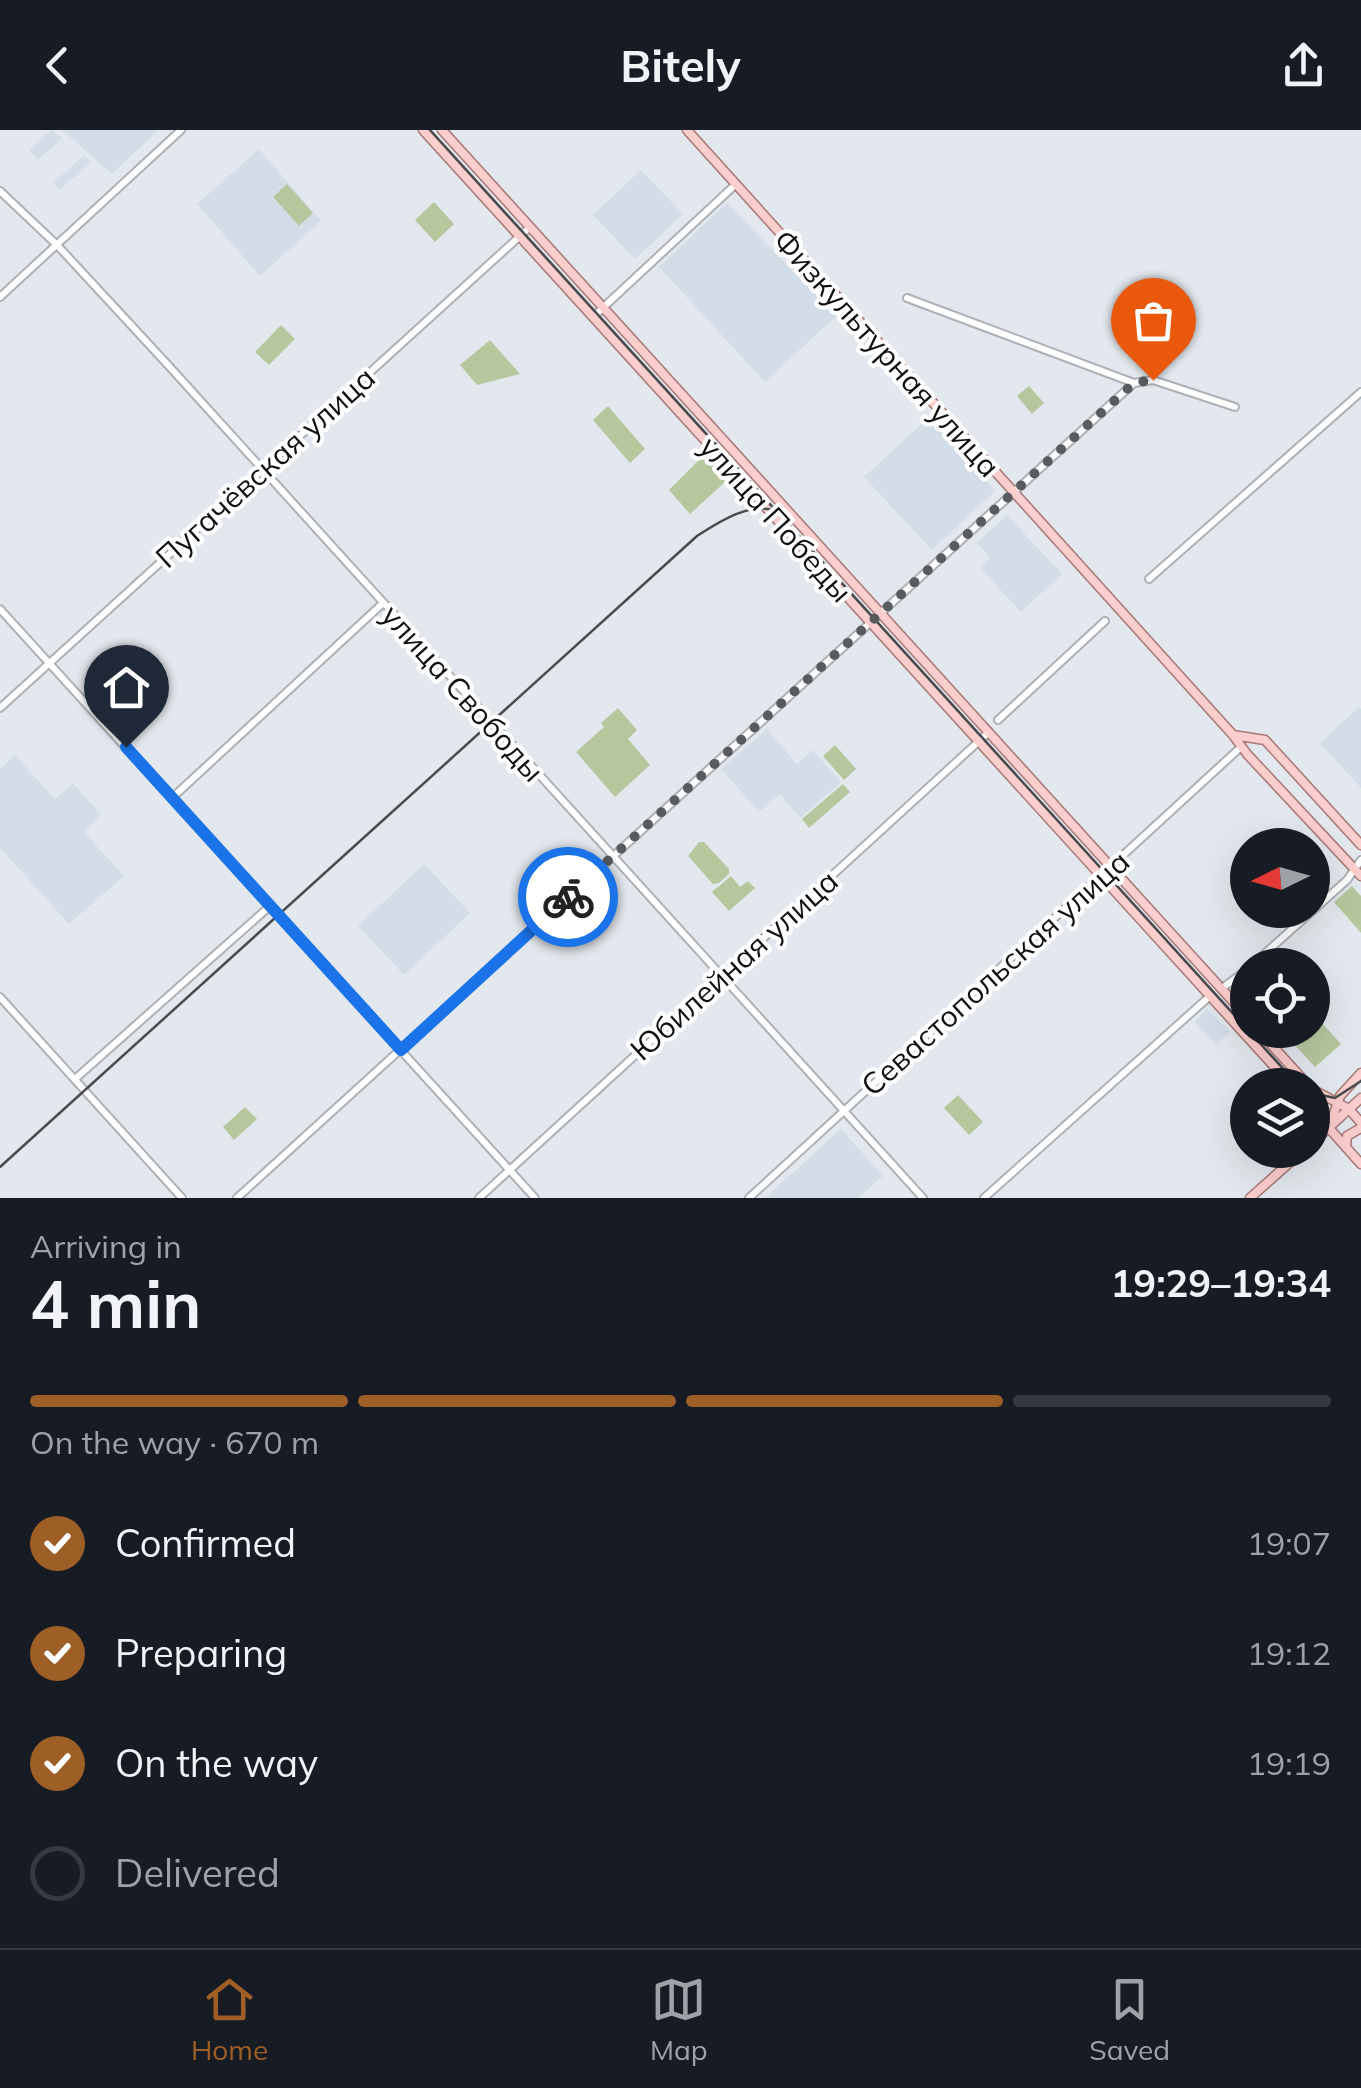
<!DOCTYPE html>
<meta charset="utf-8">
<style>
:root{--surface:#171b24;--page:#242831;--text:#f1f3f6;--muted:#9ea1a6;--line:#363941;--accent:#9e5f27}
body{margin:0;font-family:Mulish,sans-serif;background:var(--page);color:var(--text);height:100vh;display:flex;flex-direction:column;font-size:38px;white-space:nowrap}
*{box-sizing:border-box;margin:0}
p{font-size:32px;color:var(--muted)}
.icon{flex:none;width:55px;height:55px;fill:none;stroke:currentColor;stroke-width:2;stroke-linecap:round;stroke-linejoin:round}
.map{position:relative;height:1068px;overflow:hidden}
.details{display:flex;flex-direction:column;background:var(--surface);flex:1}
.details>*{flex:none}
.needle{width:65px;rotate:265deg}
.buttons{position:absolute;left:1230px;top:698px;display:grid;gap:20px}
.buttons a{display:grid;place-items:center;width:100px;height:100px;border-radius:50%;background:var(--surface);box-shadow:0 10px 40px #0002;font-size:50px}
.pin{position:absolute;display:grid;place-items:center;width:85px;height:85px;color:#fff;margin:-102px -42px;border-radius:50% 50% 50% 0;rotate:-45deg;box-shadow:0 0 10px #0007}
.pin .icon{rotate:45deg}
.courier{position:absolute;display:grid;place-items:center;width:100px;height:100px;margin:-50px;border:8px solid #1a73e8;border-radius:50%;background:#fff;color:#222;box-shadow:0 2px 12px #0007}
.overview em{font-style:normal;font-weight:700}
.overview div{display:flex;flex-direction:column-reverse}
.overview{display:flex;align-items:center;justify-content:space-between;height:170px;padding:0 30px}
h1{font-size:65px;font-weight:700;line-height:75px}
.bar{display:grid;grid-template-columns:repeat(4,1fr);gap:15px 10px;align-content:center;height:120px;padding:0 30px}
.bar i{height:12px;border-radius:8px;background:var(--line)}
.bar .active{background:var(--accent)}
.bar p{grid-column:span 4}
ol{padding:0 30px;list-style:none}
li{display:flex;align-items:center;gap:30px;height:110px}
li p{margin-inline-start:auto}
li .icon{padding:10px;border-radius:50%;background:var(--accent);color:#fff;stroke-width:4}
li:last-child{color:var(--muted)}
li i{width:55px;height:55px;border:5px solid var(--line);border-radius:50%}
header{display:flex;justify-content:space-between;align-items:center;height:130px;padding:0 30px;background:var(--surface);font-size:45px;font-weight:700}
.dock{display:flex;justify-content:space-around;align-items:center;height:140px;border-top:2px solid var(--line);background:var(--surface);font-size:28px;color:var(--muted)}
.dock a{display:grid;justify-items:center;gap:5px}
.dock .active{color:var(--accent)}
.map>svg:first-child{display:block}
.built{fill:#d3dde8}
.green{fill:#b6c79e}
.lines{fill:none;stroke-linecap:round;stroke-linejoin:round}
.minor-casing{stroke:#acb1b6;stroke-width:10}
.major-casing{stroke:#a77775;stroke-width:11}
.minor{stroke:#fff;stroke-width:6}
.major{stroke:#fccecd;stroke-width:8}
.tram{stroke:#494c4f;stroke-width:2.5}
.done{stroke:#595c5f;stroke-width:10;stroke-dasharray:0 18}
.route{stroke:#1a73e8;stroke-width:12}
.labels{text-anchor:middle;dominant-baseline:central;stroke-width:8;stroke-linejoin:round;paint-order:stroke}
.street-label{font-size:30px;fill:#0e1012;stroke:#fff}
</style>
<header><svg class="icon" aria-label="back" viewBox="0 0 24 24"><path d="M15 5l-7 7 7 7"/></svg>Bitely<svg class="icon" aria-label="share" viewBox="0 0 24 24"><path d="M12 15V3M7 8l5-5 5 5M5 13v7h14v-7"/></svg></header>
<div class="map">
<svg width="1361" height="1068" viewBox="0 0 1361 1068">
<rect width="100%" height="100%" fill="#e3e8ee"/>
<!-- built -->
<path class="built" d="M51,0L62,8L38,30L29,20Z
M62,0H158L112,44Z
M259,19L321,91L260,146L197,74Z
M84,25L91,33L59,60L53,53Z
M641,40L683,84L635,129L593,85Z
M727,73L836,186L765,252L659,137Z
M928,288L995,361L932,420L864,347Z
M1007,385L1062,444L1021,482L980,438L990,428L977,413Z
M1359,577L1361,579V658L1320,613Z
M767,599L797,634L813,620L841,652L800,688L780,664L759,682L721,639Z
M15,625L55,669L73,653L101,685L84,702L124,746L69,794L0,718V639Z
M424,734L470,783L404,845L358,796Z
M1207,879L1230,902L1216,914L1194,892Z
M841,999L883,1046L858,1068H765Z"/>
<!-- green -->
<path class="green" d="M287,54L313,83L299,96L273,67Z
M434,72L454,94L435,112L415,90Z
M281,195L295,209L269,235L255,222Z
M490,210L520,244L477,255L460,235Z
M1029,256L1044,273L1032,284L1017,266Z
M608,276L645,319L630,333L593,290Z
M705,324L726,351L690,384L669,360Z
M618,578L637,600L628,609L650,635L615,667L576,622L604,597L601,593Z
M835,615L856,639L844,650L823,626Z
M843,654L850,662L809,698L802,689Z
M699,712H704L729,739V744L719,753L713,754L688,726Z
M731,746L740,757L748,751L755,758L729,781L712,762Z
M1352,756L1361,766V803L1334,772Z
M1313,883L1341,914L1315,937L1281,900H1312Z
M958,965L983,992L969,1005L944,978Z
M245,977L257,989L234,1010L223,997Z"/>
<g class="lines">
<defs>
<path id="minor" d="M0,61L57,115L168,235L923,1068
M0,167L181,0
M907,168L1134,253L1153,250L1235,277
M593,187L736,54
M1149,449L1361,262
M0,479L535,1068
M0,578L530,97
M998,590L1105,491
M172,668L382,474
M1252,835L1347,750L1361,730
M1221,859L1248,839
M0,867L182,1068
M75,949L270,776
M237,1068L1134,253
M479,1068L989,602
M749,1068L1241,617
M984,1068L1210,866"/>
<path id="major" d="M423,0L1291,955
M442,0L1248,888
M687,0L1233,605L1247,624L1361,746
M1233,605L1265,610L1361,715
M1258,900L1308,955
M1312,959L1349,979L1361,993
M1312,979L1361,1034
M1329,998L1340,966L1361,943
M1312,1013L1361,968
M1346,1015L1347,1006L1361,998
M1250,1068L1304,1020"/>
</defs>
<!-- minor casing -->
<use href="#minor" class="minor-casing"/>
<!-- major casing -->
<use href="#major" class="major-casing"/>
<!-- minor -->
<use href="#minor" class="minor"/>
<!-- major -->
<use href="#major" class="major"/>
<!-- tram -->
<path class="tram" d="M430,0L1298,955
M1312,963L1335,968L1361,951
M0,1037L697,406C720,391 757,367 783,385"/>
</g>
<g class="lines">
<!-- done -->
<path class="done" d="M568,767L1134,253L1153,250"/>
<!-- route -->
<path class="route" d="M126,617L401,920L568,767"/>
</g>
<g class="labels">
<!-- street labels -->
<g class="street-label">
<text transform="translate(887 223) rotate(48)">Физкультурная улица</text>
<text transform="translate(265 337) rotate(-42)">Пугачёвская улица</text>
<text transform="translate(776 389) rotate(48)">улица Победы</text>
<text transform="translate(463 563) rotate(48)">улица Свободы</text>
<text transform="translate(734 835) rotate(-42)">Юбилейная улица</text>
<text transform="translate(995 843) rotate(-42)">Севастопольская улица</text>
</g>
</g>
</svg>
<div class="buttons">
<a><svg class="needle" viewBox="-14 -14 28 28"><path d="M0-13l5 13h-10z" fill="#e53935"/><path d="M0 13l5-13h-10z" fill="#9ea1a6"/></svg></a>
<a><svg class="icon" aria-label="locate" viewBox="0 0 24 24"><circle cx="12" cy="12" r="6"/><path d="M12 2v4M12 18v4M2 12h4M18 12h4"/></svg></a>
<a><svg class="icon" aria-label="layers" viewBox="0 0 24 24"><path d="M12 4l9 5-9 5-9-5zM3 14l9 5 9-5"/></svg></a>
</div>
<div class="pin" style="left:1153px;top:250px;background:#ea580c"><svg class="icon" aria-label="bag" viewBox="0 0 24 24"><path d="M5 8h14l-1 12H6zM9 8a3 3 0 0 1 6 0"/></svg></div>
<div class="pin" style="left:126px;top:617px;background:#1f2937"><svg class="icon" aria-label="home" viewBox="0 0 24 24"><path d="M3 11l9-7 9 7M6 9v11h12V9"/></svg></div>
<div class="courier" style="left:568px;top:767px"><svg class="icon" aria-label="bike" viewBox="0 0 24 24"><circle cx="6" cy="16" r="4"/><circle cx="18" cy="16" r="4"/><path d="M6 16l4-8h5l3 8M10 8l3 8H6M13 5h3"/></svg></div>
</div>
<section class="details">
<div class="overview"><div><h1>4 min</h1><p>Arriving in</p></div><em>19:29–19:34</em></div>
<div class="bar"><i class="active"></i><i class="active"></i><i class="active"></i><i></i><p>On the way · 670 m</p></div>
<ol>
<li><svg class="icon" aria-label="check" viewBox="0 0 24 24"><path d="M5 12l5 5 9-10"/></svg>Confirmed<p>19:07</p></li>
<li><svg class="icon" aria-label="check" viewBox="0 0 24 24"><path d="M5 12l5 5 9-10"/></svg>Preparing<p>19:12</p></li>
<li><svg class="icon" aria-label="check" viewBox="0 0 24 24"><path d="M5 12l5 5 9-10"/></svg>On the way<p>19:19</p></li>
<li><i></i>Delivered</li>
</ol>
</section>
<nav class="dock">
<a class="active"><svg class="icon" aria-label="home" viewBox="0 0 24 24"><path d="M3 11l9-7 9 7M6 9v11h12V9"/></svg>Home</a>
<a><svg class="icon" aria-label="map" viewBox="0 0 24 24"><path d="M3 6l6-2 6 2 6-2v14l-6 2-6-2-6 2zM9 4v14M15 6v14"/></svg>Map</a>
<a><svg class="icon" aria-label="saved" viewBox="0 0 24 24"><path d="M7 4h10v16l-5-4-5 4z"/></svg>Saved</a>
</nav>
